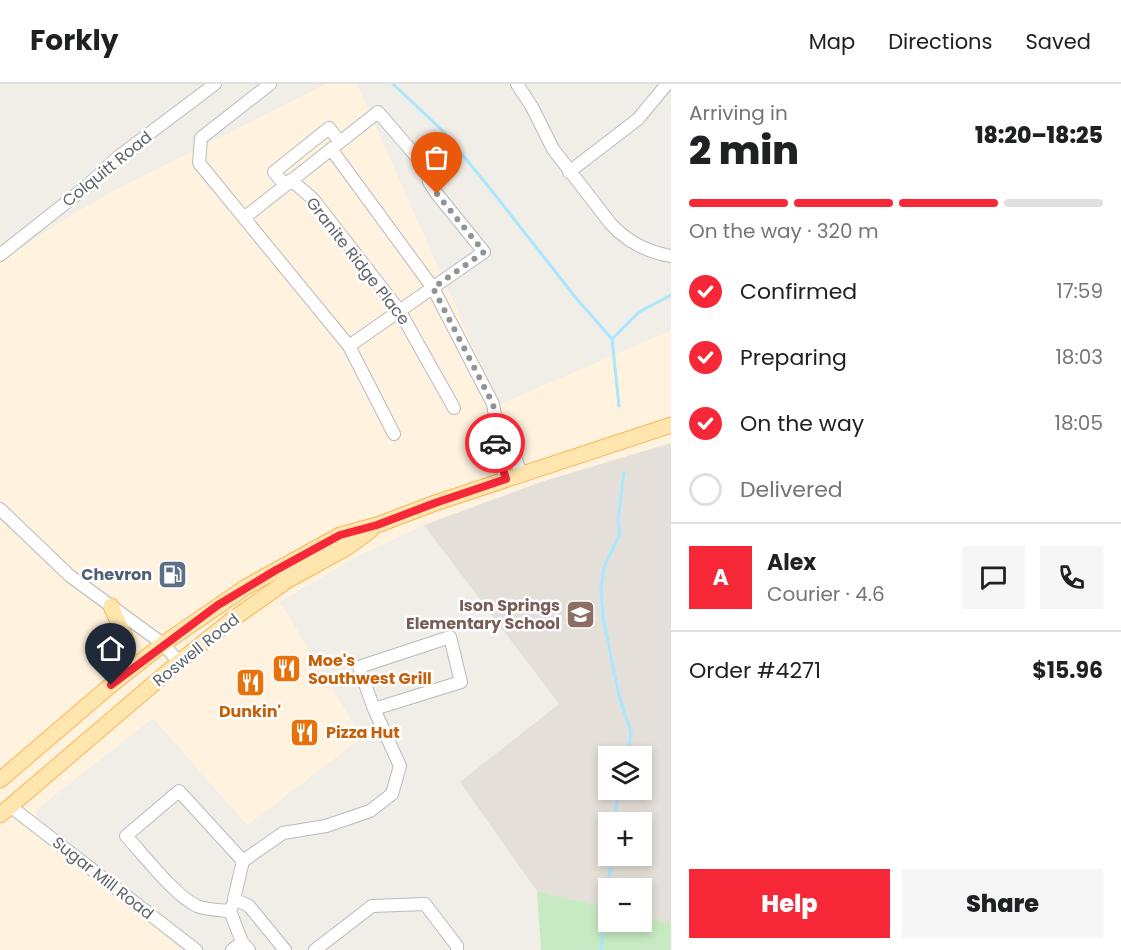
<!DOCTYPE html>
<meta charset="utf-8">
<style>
:root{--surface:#fff;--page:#f6f6f6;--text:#202124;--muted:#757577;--line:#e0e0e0;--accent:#f62837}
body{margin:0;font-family:Poppins,sans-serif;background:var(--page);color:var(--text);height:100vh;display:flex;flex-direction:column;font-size:22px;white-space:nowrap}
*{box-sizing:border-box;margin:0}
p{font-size:20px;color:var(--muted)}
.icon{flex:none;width:33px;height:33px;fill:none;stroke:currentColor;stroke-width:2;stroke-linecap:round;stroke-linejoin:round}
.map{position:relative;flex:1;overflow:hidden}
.drawer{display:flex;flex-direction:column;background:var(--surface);width:450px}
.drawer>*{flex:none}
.fabs{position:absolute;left:598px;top:662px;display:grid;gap:12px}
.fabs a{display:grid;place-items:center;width:54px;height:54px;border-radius:0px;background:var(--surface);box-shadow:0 3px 9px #0003;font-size:30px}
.pin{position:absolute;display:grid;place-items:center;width:51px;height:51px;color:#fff;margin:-62px -26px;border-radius:50% 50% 50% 0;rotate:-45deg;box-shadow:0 0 6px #0007}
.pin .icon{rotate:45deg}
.courier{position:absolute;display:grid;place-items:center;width:60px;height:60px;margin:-30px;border:4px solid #f62837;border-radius:50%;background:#fff;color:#222;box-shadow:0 2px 8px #0007}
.overview em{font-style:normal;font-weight:800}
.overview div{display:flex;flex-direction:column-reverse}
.overview{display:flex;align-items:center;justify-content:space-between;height:102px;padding:0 18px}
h1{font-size:39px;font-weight:800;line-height:45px}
.bar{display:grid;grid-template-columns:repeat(4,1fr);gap:9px 6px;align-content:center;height:72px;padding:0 18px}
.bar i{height:8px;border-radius:4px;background:var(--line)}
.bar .selected{background:var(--accent)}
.bar p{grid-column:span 4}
.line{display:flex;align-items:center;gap:15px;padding:0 18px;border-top:2px solid var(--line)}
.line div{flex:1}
.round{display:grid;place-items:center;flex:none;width:63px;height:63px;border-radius:0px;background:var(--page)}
ol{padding:0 18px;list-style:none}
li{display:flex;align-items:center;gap:18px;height:66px}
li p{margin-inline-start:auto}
li .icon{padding:6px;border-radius:50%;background:var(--accent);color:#fff;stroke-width:4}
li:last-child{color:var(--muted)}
li i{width:33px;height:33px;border:3px solid var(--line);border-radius:50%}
.cta{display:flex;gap:12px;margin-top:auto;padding:12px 18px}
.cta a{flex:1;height:69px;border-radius:0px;background:var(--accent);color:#fff;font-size:24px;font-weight:800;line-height:69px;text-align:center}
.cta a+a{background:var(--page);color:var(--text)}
header{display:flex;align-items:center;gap:36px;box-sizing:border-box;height:84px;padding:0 30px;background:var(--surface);border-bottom:2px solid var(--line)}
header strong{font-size:28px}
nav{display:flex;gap:33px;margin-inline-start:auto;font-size:21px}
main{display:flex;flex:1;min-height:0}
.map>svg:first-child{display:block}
.commercial{fill:#fff2de}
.education{fill:#e4dfd8;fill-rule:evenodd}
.green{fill:#c8eac2}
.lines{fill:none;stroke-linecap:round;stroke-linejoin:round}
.stream{stroke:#a9e7ff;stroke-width:3}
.minor-casing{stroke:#b7bbbe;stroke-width:14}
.major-casing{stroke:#fcb456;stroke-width:17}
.minor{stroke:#fff;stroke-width:12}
.major{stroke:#ffe6ae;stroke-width:15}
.done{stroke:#919494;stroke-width:6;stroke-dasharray:0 10.8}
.route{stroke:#f62837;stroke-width:8}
.labels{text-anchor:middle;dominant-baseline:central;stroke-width:5;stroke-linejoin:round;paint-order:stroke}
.street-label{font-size:16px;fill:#5e6468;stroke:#fff}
.service-label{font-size:16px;font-weight:bold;fill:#4e5e75;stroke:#fff;text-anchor:end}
.education-label{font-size:16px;font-weight:bold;fill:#785e54;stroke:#fff;text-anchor:end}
.food-label{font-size:16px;font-weight:bold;fill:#c56008;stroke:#fff;text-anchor:start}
</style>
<header>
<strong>Forkly</strong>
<nav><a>Map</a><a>Directions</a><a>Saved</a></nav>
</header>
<main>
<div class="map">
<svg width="671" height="866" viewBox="0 0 671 866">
<rect width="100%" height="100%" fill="#f1eee7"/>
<!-- commercial -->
<path class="commercial" d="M326,0H357L499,321L671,246V359L541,398L424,441L352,475L280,518L362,654L247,741L153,634L36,726L37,732L85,782L181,866H0V179L58,139L117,105Z"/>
<!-- education -->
<path class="education" d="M671,359V839L642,832V804H609V824L537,807L460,698L559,620L424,441L541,398ZM609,672H642V705H609ZM609,738H642V771H609Z"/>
<!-- green -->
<path class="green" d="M537,807L609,824V837H642V832L671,839V866H541Z"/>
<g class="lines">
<!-- stream -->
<path class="stream" d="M393,0L443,47L492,107L576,214L612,255L619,322
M612,255L639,228L671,211
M624,388L618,436L620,450L604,483L601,505L603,533L611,573L619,612L631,648L628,672
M614,738L619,705
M601,866L606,807L613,771"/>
<defs>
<path id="minor" d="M517,0L532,23L553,65L610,139C627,158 646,168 671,172
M331,65L433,204L493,320L496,337L490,347L506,395
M569,88L638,35L667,0
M291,96L313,115L399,226L454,324
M285,101L274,88L329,44L340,58
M244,134L378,28L427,85L429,98L437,110L484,168L349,262L199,79L201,54L270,0
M0,171L87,102L118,73L215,0
M349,262L394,350
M496,337L504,341L521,390
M0,425L70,492L163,560L179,578
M10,722L196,866
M232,822L230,827L242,858L249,866
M230,827C219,826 207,826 197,822C175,812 144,771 126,752L179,707L243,777
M232,866L242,858
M285,866L249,822L234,815L243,777L283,749L326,742L370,727L392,710L400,682L374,625L359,583L450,553L461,598L374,625
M315,866L372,822L425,820L457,862V866"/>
<path id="major" d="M111,522L127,558V568L121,593
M0,696L111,601L163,560L246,503L340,451L377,441L435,419L671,341
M0,731L179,578L230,537L288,496L348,463L370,447"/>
</defs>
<!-- minor casing -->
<use href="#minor" class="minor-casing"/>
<!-- major casing -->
<use href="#major" class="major-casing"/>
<!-- minor -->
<use href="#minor" class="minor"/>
<!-- major -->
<use href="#major" class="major"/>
</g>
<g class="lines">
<!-- done -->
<path class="done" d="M437,110L484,168L433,204L493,320L496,337L490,347L495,359"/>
<!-- route -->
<path class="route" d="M111,601L218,521L276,486L340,451L377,441L435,419L506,395L495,359"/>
</g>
<!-- icons -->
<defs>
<symbol id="fuel-square" viewBox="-11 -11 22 22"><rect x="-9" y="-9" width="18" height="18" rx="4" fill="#5c6f8a" stroke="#fff"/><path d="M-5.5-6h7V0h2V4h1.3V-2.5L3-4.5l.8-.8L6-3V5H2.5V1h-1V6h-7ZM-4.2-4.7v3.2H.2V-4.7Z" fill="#fff"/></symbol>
<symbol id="school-square" viewBox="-11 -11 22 22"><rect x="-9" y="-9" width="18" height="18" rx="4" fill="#8d6e63" stroke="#fff"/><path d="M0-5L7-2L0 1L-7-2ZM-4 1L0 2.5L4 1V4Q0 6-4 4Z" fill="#fff"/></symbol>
<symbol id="restaurant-square" viewBox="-11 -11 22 22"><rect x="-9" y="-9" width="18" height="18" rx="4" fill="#e8710a" stroke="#fff"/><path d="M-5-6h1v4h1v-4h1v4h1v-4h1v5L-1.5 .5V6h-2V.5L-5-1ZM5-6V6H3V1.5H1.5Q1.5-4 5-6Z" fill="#fff"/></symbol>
</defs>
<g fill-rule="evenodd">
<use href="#fuel-square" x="156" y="474" width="33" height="33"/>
<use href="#school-square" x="564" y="514" width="33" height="33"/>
<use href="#restaurant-square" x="270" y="568" width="33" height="33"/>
<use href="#restaurant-square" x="234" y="582" width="33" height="33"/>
<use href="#restaurant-square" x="288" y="632" width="33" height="33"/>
</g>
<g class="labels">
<!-- street labels -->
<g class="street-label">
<text transform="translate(107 85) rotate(-39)">Colquitt Road</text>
<text transform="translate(358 177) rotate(52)">Granite Ridge Place</text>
<text transform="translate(196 566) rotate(-39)">Roswell Road</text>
<text transform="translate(103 794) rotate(38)">Sugar Mill Road</text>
</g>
<!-- service labels -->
<g class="service-label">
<text x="152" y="490">Chevron</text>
</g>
<!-- education labels -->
<g class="education-label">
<text x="560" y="521">Ison Springs<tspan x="560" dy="18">Elementary School</tspan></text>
</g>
<!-- food labels -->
<g class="food-label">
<text x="308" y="576">Moe's<tspan x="308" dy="18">Southwest Grill</tspan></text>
<text x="250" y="627" text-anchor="middle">Dunkin'</text>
<text x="326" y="648">Pizza Hut</text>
</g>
</g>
</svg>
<div class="fabs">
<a><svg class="icon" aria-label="layers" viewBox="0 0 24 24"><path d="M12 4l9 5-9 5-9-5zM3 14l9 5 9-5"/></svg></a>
<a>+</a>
<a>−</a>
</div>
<div class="pin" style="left:437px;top:110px;background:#ea580c"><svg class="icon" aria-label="bag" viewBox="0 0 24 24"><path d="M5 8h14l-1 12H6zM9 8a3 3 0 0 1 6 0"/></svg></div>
<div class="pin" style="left:111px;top:601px;background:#1f2937"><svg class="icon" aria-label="home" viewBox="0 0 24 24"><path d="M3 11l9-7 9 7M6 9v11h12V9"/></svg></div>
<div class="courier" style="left:495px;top:359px"><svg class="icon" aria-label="car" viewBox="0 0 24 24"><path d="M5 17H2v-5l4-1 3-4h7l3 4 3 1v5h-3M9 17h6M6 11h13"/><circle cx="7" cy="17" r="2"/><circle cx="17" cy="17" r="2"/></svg></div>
</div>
<section class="drawer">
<div class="overview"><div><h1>2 min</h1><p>Arriving in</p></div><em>18:20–18:25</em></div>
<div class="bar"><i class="selected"></i><i class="selected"></i><i class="selected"></i><i></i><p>On the way · 320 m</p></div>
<ol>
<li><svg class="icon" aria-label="check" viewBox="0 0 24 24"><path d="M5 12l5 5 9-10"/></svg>Confirmed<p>17:59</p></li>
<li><svg class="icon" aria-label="check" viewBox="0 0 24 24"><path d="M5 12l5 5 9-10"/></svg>Preparing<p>18:03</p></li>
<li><svg class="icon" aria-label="check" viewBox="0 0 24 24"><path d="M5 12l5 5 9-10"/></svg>On the way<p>18:05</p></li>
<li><i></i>Delivered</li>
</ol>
<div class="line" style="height:108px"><b class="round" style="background:var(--accent);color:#fff">A</b><div><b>Alex</b><p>Courier · 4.6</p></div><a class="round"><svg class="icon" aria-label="chat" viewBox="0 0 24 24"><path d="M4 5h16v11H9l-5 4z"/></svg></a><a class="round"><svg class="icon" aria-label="phone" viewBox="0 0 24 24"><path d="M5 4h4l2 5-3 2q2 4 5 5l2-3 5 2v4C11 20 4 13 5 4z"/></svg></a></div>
<div class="line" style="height:78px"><div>Order #4271</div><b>$15.96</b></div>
<div class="cta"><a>Help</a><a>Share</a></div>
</section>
</main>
